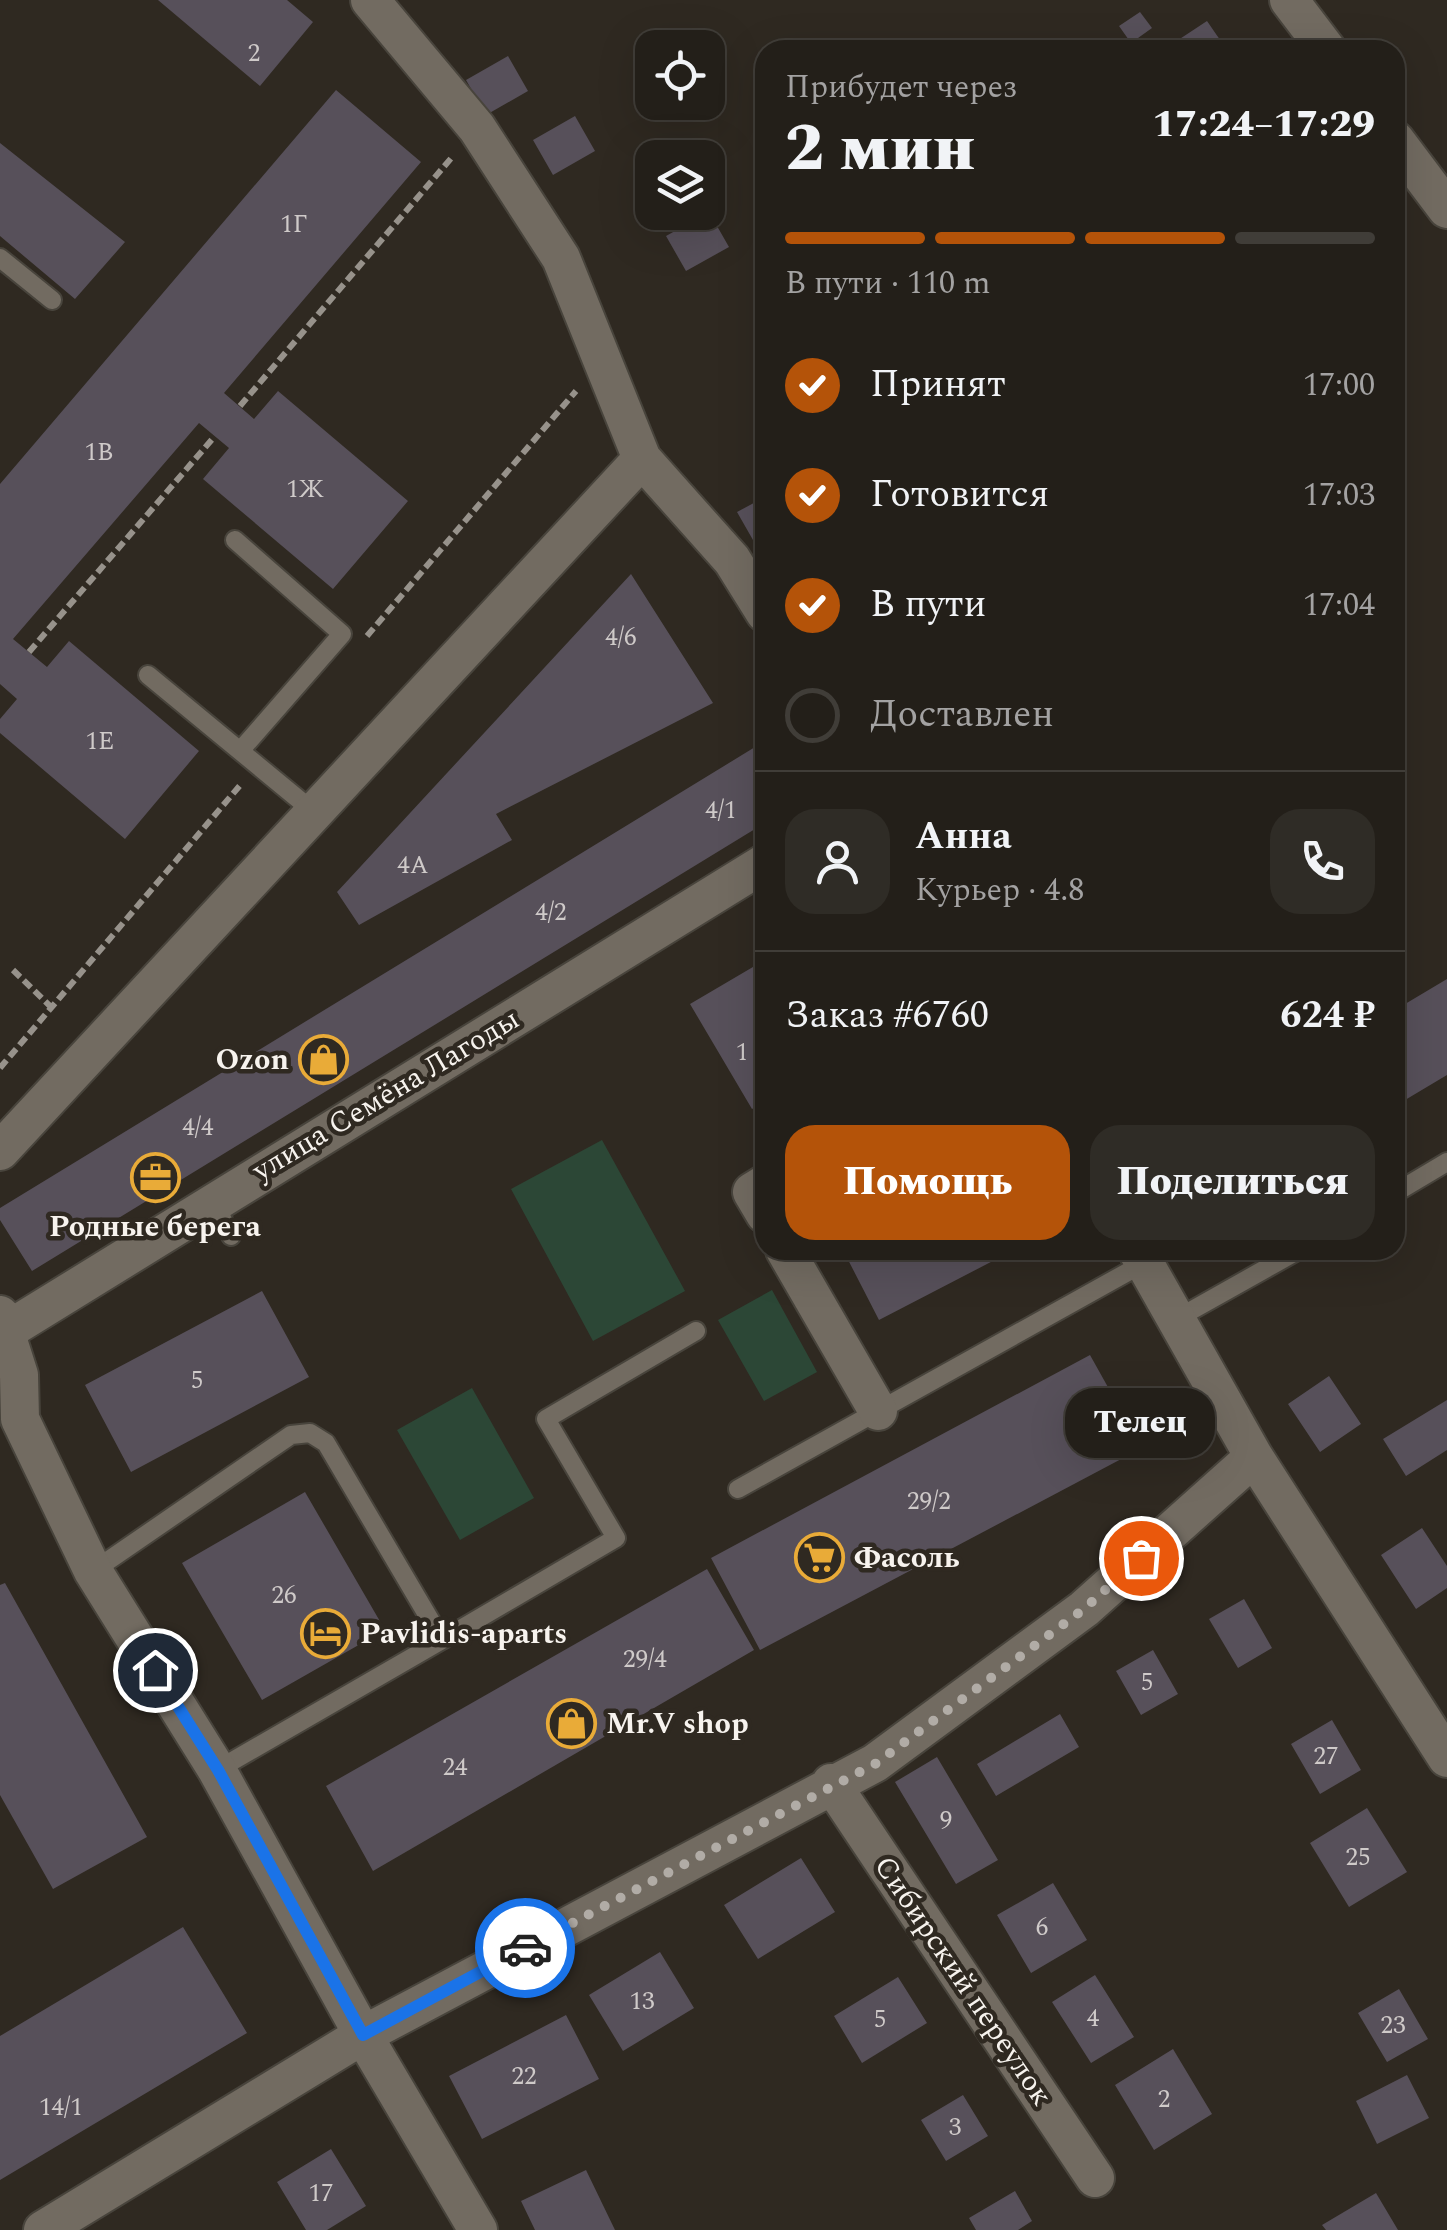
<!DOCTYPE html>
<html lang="ru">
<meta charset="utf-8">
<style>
:root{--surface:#231f19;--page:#2f2c26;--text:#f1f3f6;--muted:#a3a2a2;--line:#403d38;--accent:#b45309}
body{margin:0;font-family:Spectral,serif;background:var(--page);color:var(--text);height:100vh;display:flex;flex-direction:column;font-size:38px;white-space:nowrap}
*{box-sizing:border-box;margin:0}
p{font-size:32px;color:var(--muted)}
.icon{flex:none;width:55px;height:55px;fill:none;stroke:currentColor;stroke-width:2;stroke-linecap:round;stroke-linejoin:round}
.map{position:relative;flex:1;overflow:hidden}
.panel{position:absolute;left:755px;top:40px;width:650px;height:1220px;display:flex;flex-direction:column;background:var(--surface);border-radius:30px;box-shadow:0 10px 40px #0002,0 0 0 2px var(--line)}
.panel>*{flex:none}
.controls{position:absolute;left:635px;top:30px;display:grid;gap:20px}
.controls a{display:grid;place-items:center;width:90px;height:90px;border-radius:20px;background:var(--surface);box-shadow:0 10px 40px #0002,0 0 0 2px var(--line);font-size:50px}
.pin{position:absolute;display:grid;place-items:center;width:85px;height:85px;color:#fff;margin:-42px;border:5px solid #fff;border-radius:50%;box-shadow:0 2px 10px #0007}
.courier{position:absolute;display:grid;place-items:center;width:100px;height:100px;margin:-50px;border:8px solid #1a73e8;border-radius:50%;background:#fff;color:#222;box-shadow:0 2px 12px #0007}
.bubble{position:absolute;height:70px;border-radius:30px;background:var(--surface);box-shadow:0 10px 40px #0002,0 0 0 2px var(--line);font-size:32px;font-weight:800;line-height:70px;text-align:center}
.overview em{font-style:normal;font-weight:800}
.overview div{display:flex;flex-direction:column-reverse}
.overview{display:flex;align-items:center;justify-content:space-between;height:170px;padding:0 30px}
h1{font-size:65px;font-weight:800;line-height:75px}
.bar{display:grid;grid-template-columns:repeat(4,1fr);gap:15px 10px;align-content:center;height:120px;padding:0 30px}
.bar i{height:12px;border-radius:8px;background:var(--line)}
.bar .on{background:var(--accent)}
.bar p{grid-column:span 4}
.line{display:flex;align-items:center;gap:25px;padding:0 30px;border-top:2px solid var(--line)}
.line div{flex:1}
.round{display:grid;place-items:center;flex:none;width:105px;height:105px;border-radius:30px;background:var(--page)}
ol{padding:0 30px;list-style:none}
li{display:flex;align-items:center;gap:30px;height:110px}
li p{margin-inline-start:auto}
li .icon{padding:10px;border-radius:50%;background:var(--accent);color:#fff;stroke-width:4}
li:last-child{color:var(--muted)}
li i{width:55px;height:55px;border:5px solid var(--line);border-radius:50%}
.action{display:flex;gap:20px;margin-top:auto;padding:20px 30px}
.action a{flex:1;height:115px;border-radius:30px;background:var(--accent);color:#fff;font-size:40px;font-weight:800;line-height:115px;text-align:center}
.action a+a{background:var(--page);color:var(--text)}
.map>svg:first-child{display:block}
.green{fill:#2c4736}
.building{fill:#57505a}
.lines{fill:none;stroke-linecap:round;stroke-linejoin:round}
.service-casing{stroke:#48443c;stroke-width:22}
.minor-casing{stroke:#48443c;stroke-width:42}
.path{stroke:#97928b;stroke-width:6;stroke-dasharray:10 5;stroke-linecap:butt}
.service{stroke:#726b61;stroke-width:18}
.minor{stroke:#726b61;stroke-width:38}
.done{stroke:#b1aca6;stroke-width:10;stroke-dasharray:0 18}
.route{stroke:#1a73e8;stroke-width:12}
.labels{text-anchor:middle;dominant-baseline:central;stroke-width:9;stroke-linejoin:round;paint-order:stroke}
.number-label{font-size:25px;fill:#cfcac9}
.poi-label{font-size:30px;font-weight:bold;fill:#f7f3ee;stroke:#2f2921;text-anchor:start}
.street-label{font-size:30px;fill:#f7f3ee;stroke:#2f2921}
</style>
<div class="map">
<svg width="1447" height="2230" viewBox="0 0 1447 2230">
<rect width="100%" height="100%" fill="#2f2921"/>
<!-- green -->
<path class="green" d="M602,1140L685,1291L593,1341L511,1189Z
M772,1290L817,1372L764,1401L718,1320Z
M472,1388L534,1498L460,1540L397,1430Z"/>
<!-- building -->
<path class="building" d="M158,0H287L313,22L260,86Z
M1140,12L1152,28L1131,43L1119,26Z
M1207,21L1227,50H1163Z
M508,56L528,91L486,115L466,80Z
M336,90L421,162L224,393L254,419L278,391L408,501L333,589L203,479L229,448L199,423L13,639L47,667L69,641L199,751L125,839L0,733V719L17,699L0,684V484Z
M575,116L595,151L553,175L533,140Z
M0,143L125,242L75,299L0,236Z
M709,212L729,247L686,271L666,236Z
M765,497V543L757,547L737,512Z
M631,574L713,703L496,814L512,840L359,925L337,892Z
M765,741V823L32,1271L0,1220V1208Z
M765,960V1101L752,1109L690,1004Z
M1447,979V1075L1395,1106V1010Z
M843,1250H1014L879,1320Z
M262,1291L309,1377L131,1472L85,1385Z
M1090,1355L1142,1448L760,1650L711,1558Z
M1329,1376L1361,1424L1320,1452L1288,1404Z
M1447,1400V1450L1406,1476L1383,1439Z
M305,1492L385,1630L262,1700L182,1563Z
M1422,1528L1447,1566V1588L1416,1609L1381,1555Z
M707,1569L754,1650L373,1871L326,1786Z
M5,1583L147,1837L53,1889L0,1795V1585Z
M1244,1599L1272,1648L1238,1668L1209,1619Z
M1153,1650L1178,1694L1141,1715L1116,1671Z
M1060,1714L1079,1747L996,1796L977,1764Z
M1332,1720L1361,1770L1320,1794L1291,1744Z
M937,1757L998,1860L956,1884L895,1782Z
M1367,1808L1407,1872L1349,1907L1310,1843Z
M801,1858L835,1912L758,1959L724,1905Z
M1053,1883L1087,1940L1031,1973L997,1915Z
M183,1927L247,2033L0,2180V2036Z
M660,1952L694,2008L623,2051L589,1995Z
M1095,1975L1134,2037L1091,2063L1052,2002Z
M898,1977L927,2023L862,2063L834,2016Z
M1399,1989L1428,2039L1387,2062L1358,2013Z
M566,2015L599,2079L482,2139L449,2076Z
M1173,2049L1212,2114L1154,2150L1115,2085Z
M1407,2075L1429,2118L1377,2144L1356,2101Z
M963,2095L988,2136L946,2161L921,2120Z
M331,2149L366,2206L327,2230H306L277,2182Z
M586,2170L615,2230H535L521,2201Z
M1015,2191L1032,2221L1018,2230H976L969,2218Z
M1376,2193L1398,2230H1326L1322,2225Z"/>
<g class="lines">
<defs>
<path id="service" d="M0,258L52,300
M235,540L342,634L240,751
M148,675L314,812
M1395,1193L1447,1162
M213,1201L231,1236
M1178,1318L1299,1250
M738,1489L1144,1263
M93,1571L291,1435L310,1433L326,1443L442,1640L616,1538L546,1419L696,1331
M217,1770L442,1640"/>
<path id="minor" d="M370,0L477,128L561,258L642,459L732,560L765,613
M1289,0L1327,50
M1395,140L1447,209
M0,1151L642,459
M765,1184L752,1192L765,1214
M785,1250L878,1411
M1137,1250L1254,1457L1447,1758
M0,1315L19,1375L20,1419L93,1571L217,1770L363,2035L478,2230
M8,1330L765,863
M831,1783L1095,2178
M43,2230L363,2035L875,1763L1084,1609L1254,1457"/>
</defs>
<!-- service casing -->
<use href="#service" class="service-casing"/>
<!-- minor casing -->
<use href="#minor" class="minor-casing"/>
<!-- path -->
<path class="path" d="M240,406L453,156
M367,636L576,391
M29,652L215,436
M13,970L51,1007
M0,1068L242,783"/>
<!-- service -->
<use href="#service" class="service"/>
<!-- minor -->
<use href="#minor" class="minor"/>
</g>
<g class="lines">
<!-- done -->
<path class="done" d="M525,1948L875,1764L1084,1609L1141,1558"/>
<!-- route -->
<path class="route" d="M155,1670L218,1770L363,2035L525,1948"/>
</g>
<!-- icons -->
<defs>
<symbol id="shop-ring" viewBox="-11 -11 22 22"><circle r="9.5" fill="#2f2921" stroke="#e9ab38" stroke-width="1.5"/><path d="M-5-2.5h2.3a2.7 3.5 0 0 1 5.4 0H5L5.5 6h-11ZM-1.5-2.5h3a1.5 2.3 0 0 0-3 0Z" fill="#e9ab38"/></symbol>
<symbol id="office-ring" viewBox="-11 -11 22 22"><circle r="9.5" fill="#2f2921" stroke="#e9ab38" stroke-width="1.5"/><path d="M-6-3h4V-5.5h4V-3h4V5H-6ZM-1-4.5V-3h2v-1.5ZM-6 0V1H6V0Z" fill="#e9ab38"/></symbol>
<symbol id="supermarket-ring" viewBox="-11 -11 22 22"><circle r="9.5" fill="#2f2921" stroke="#e9ab38" stroke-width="1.5"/><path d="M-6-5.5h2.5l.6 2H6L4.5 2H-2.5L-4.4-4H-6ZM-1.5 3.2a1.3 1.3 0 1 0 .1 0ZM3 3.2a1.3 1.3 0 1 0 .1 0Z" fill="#e9ab38"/></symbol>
<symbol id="hotel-ring" viewBox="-11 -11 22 22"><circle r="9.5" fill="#2f2921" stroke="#e9ab38" stroke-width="1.5"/><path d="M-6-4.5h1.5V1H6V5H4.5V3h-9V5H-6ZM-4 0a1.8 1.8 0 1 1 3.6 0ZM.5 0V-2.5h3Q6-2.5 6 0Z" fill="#e9ab38"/></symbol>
</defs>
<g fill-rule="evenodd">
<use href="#shop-ring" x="296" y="1032" width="55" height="55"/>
<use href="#office-ring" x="128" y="1150" width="55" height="55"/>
<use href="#supermarket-ring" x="792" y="1530" width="55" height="55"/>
<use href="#hotel-ring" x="298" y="1606" width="55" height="55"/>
<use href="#shop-ring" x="544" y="1696" width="55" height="55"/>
</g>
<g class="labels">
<!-- number labels -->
<g class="number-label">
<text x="254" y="54">2</text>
<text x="294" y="225">1Г</text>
<text x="99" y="453">1В</text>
<text x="305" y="490">1Ж</text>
<text x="621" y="638">4/6</text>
<text x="100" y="742">1Е</text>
<text x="721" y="811">4/1</text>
<text x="413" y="866">4А</text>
<text x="551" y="913">4/2</text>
<text x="742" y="1053">1</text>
<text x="198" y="1128">4/4</text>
<text x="197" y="1381">5</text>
<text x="929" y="1502">29/2</text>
<text x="284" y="1596">26</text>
<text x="645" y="1660">29/4</text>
<text x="1147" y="1683">5</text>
<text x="1326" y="1757">27</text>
<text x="455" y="1768">24</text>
<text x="946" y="1821">9</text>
<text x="1358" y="1858">25</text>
<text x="1042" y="1928">6</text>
<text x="642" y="2002">13</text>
<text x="1093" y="2019">4</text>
<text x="880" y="2020">5</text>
<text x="1393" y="2026">23</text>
<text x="524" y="2077">22</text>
<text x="1164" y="2100">2</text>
<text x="61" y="2108">14/1</text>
<text x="955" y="2128">3</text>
<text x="321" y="2194">17</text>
</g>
<!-- poi labels -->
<g class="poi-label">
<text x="289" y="1060" text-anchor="end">Ozon</text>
<text x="155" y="1227" text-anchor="middle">Родные берега</text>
<text x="854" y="1558">Фасоль</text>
<text x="360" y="1634">Pavlidis-aparts</text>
<text x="606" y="1724">Mr.V shop</text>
</g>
<!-- street labels -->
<g class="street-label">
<text transform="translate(386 1095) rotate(-31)">улица Семёна Лагоды</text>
<text transform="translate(963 1981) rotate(56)">Сибирский переулок</text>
</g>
</g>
</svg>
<div class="controls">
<a><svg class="icon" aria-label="locate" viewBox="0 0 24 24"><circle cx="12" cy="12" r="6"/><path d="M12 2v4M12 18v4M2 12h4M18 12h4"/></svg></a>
<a><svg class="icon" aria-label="layers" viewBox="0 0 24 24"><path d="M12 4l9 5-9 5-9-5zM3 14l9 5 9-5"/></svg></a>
</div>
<div class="pin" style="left:1141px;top:1558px;background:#ea580c"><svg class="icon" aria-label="bag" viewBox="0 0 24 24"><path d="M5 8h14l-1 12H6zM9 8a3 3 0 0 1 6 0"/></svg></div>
<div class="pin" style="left:155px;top:1670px;background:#1f2937"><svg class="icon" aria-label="home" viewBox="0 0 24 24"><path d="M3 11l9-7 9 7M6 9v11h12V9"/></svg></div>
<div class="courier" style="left:525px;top:1948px"><svg class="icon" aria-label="car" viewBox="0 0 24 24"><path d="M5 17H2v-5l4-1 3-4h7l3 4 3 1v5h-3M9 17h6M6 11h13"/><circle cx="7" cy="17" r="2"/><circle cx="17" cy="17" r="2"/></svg></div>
<div class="bubble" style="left:1065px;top:1388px;width:150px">Телец</div>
<section class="panel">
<div class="overview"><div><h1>2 мин</h1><p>Прибудет через</p></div><em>17:24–17:29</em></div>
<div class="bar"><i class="on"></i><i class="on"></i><i class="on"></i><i></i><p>В пути · 110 m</p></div>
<ol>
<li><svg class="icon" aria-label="check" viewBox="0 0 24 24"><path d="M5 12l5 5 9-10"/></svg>Принят<p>17:00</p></li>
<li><svg class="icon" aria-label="check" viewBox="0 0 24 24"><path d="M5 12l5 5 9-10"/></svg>Готовится<p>17:03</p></li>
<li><svg class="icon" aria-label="check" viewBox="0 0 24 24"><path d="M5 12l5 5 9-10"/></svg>В пути<p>17:04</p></li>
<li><i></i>Доставлен</li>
</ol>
<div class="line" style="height:180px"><a class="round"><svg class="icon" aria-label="person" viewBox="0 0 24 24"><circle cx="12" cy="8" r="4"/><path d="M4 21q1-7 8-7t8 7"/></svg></a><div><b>Анна</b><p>Курьер · 4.8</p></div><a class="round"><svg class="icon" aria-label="phone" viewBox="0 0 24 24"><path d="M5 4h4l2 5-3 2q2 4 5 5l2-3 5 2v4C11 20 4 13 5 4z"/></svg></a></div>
<div class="line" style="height:130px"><div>Заказ #6760</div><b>624 ₽</b></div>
<div class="action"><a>Помощь</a><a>Поделиться</a></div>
</section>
</div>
